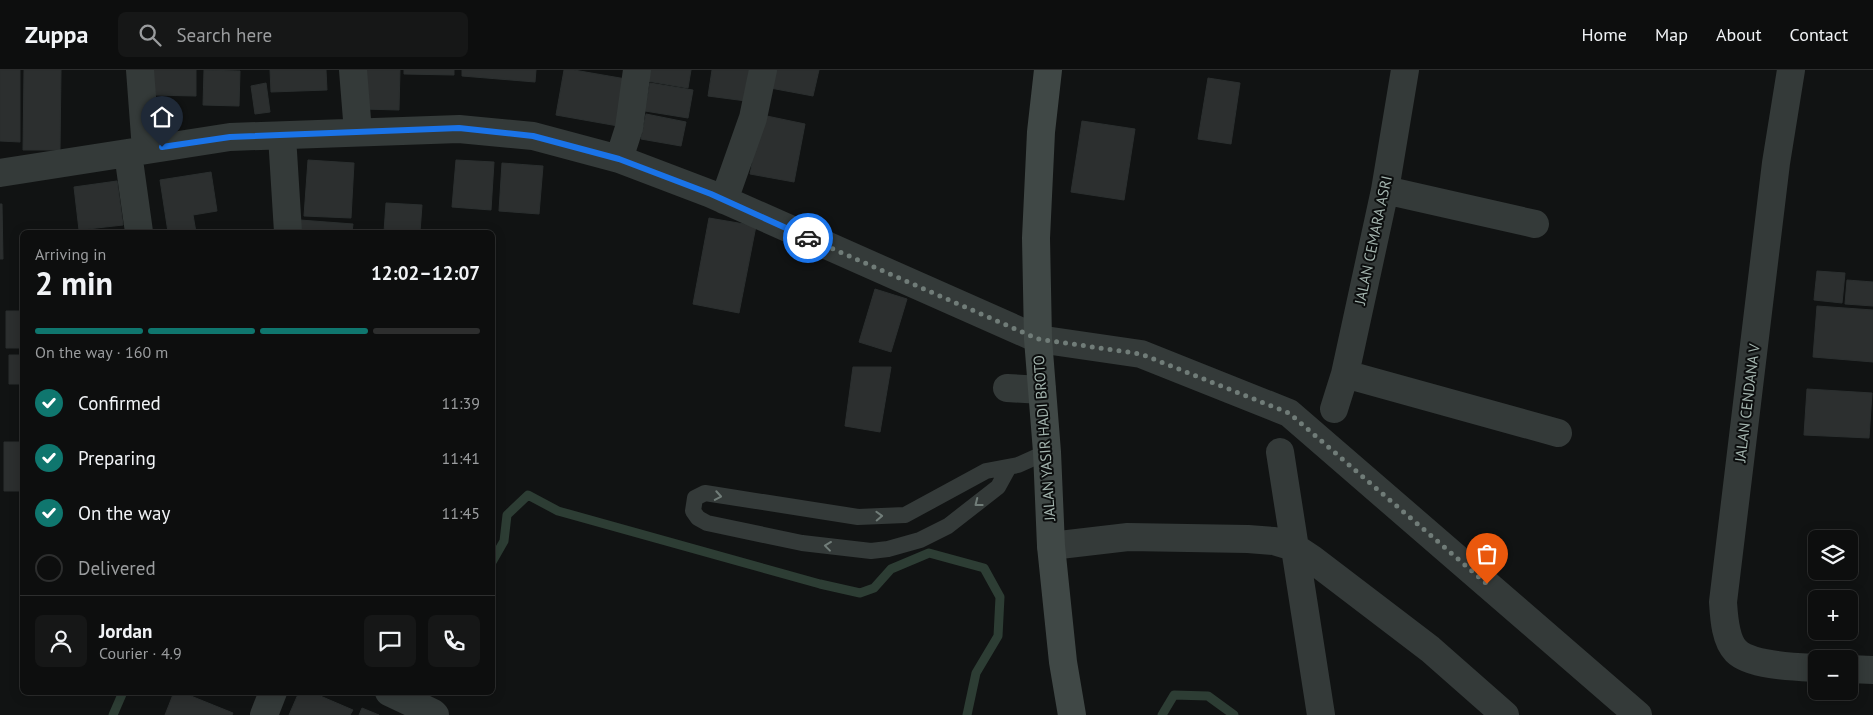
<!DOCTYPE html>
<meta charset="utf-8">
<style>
:root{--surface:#0d0e0e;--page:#161717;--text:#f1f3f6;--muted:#9a9c9e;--line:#2d2e2e;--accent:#0f766e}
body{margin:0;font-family:"PT Sans",sans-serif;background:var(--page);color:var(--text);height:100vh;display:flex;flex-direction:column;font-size:19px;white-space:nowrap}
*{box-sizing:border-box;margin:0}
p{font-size:16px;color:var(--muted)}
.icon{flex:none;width:28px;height:28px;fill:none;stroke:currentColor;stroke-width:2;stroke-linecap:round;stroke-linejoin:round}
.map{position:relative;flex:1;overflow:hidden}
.panel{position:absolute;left:20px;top:160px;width:475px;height:465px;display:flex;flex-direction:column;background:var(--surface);border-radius:8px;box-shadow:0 2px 12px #0003,0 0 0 1px var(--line)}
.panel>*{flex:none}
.fabs{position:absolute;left:1808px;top:460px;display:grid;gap:10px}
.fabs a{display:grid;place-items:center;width:50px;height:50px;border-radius:8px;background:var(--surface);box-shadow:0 2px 12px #0003,0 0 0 1px var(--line);font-size:25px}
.pin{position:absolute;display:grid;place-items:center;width:42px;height:42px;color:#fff;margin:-51px -21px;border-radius:50% 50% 50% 0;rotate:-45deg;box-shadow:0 0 5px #0007}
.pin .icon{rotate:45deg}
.courier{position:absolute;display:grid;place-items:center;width:50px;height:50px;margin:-25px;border:4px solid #1a73e8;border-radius:50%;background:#fff;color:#222;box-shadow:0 1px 6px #0007}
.head em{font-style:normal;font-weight:700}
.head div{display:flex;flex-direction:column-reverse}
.head{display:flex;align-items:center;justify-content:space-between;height:85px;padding:0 15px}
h1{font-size:32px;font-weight:700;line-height:38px}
.bar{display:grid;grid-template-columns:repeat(4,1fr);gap:8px 5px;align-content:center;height:60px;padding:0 15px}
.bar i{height:6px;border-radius:4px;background:var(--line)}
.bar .selected{background:var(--accent)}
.bar p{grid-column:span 4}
.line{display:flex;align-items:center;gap:12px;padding:0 15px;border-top:1px solid var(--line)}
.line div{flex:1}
.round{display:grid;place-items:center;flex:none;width:52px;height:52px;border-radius:8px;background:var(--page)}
ol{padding:0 15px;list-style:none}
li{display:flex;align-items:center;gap:15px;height:55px}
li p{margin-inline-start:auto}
li .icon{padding:5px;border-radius:50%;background:var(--accent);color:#fff;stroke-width:4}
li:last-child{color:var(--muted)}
li i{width:28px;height:28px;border:2px solid var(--line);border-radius:50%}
header{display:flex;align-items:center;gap:30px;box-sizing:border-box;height:70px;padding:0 25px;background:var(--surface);border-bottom:1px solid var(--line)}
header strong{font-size:24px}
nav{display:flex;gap:28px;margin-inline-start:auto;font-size:18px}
.search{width:350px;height:45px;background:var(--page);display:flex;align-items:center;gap:12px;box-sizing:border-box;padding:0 18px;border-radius:8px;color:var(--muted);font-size:19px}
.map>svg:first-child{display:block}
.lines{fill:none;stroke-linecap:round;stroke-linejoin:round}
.stream{stroke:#2d3d34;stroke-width:9}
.building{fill:#2c2f2f;stroke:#2b2f2f}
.lane{stroke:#343a39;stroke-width:16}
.street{stroke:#343a39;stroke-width:28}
.secondary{stroke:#404846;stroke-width:28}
.oneway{stroke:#717d79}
.done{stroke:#707c78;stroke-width:5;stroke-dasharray:0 9}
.route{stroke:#1a73e8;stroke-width:6}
.labels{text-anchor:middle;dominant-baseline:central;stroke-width:4;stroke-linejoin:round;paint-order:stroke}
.street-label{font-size:15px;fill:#a3b4ae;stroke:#0c0e0e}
</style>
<header>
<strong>Zuppa</strong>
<div class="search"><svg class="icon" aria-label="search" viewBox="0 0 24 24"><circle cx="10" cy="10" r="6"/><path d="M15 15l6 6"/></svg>Search here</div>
<nav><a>Home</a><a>Map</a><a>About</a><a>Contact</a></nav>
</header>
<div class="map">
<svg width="1873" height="645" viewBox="0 0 1873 645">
<rect width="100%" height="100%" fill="#111313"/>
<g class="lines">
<!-- stream -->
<path class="stream" d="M492,492L504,471L507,445L528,425L558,441L820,514L860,523L874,518L891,499L929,483L984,498L1000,527L998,566L976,603L967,645
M113,645L123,622
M1162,645L1174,625L1208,626L1234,645"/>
</g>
<!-- building -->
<path class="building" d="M0,0H20V72L0,71Z
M24,0H61L60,80H23Z
M151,0H196V26L151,25Z
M204,0L240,1L239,36L203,35Z
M270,0H326L327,20L271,22Z
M364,0H400L399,40L363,39Z
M404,0H454V5L404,4Z
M462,0H536L535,12L462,6Z
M564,0H574L626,9L618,56L556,45Z
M649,0H691L688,18L647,11Z
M712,0H751L746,31L708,26Z
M769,0H819L813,26L765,17Z
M1208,8L1240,13L1231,74L1198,69Z
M266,13L270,42L255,44L251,16Z
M650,13L693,20L688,48L645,41Z
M646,44L686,52L681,76L641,69Z
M762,45L805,54L794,112L750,104Z
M1082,51L1135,59L1124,130L1071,122Z
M308,90L354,93L351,148L304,146Z
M456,90L494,92L491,140L452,137Z
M502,93L543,96L539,144L499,141Z
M211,102L217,141L193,145L196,162H168L160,110Z
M117,111L123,155L79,160L74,117Z
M386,133L422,135L420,162H384Z
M0,134H2L3,189H0Z
M709,148L756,156L739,243L693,234Z
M300,150L353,154L352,162H299Z
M1817,201L1845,203L1842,233L1814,230Z
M1847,210L1873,212V236L1845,234Z
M875,219L907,229L891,282L859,272Z
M1817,236L1873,240V292L1813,287Z
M6,241H22V278H6Z
M9,285H22V314H9Z
M853,297H891L880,362L845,356Z
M1807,319L1872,323L1869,368L1804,365Z
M4,372H22V421H4Z
M174,622H181L233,643L232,645H165Z
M299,622H311L353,640L350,645H289Z
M362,638L379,645H359Z"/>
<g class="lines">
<!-- lane -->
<path class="lane" d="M1009,397L998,417L948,456L920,470L888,479L871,481L802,473L707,453L698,448L693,441L695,428L705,423L858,447L905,445L986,401L1018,395L1047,382"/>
<!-- street -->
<path class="street" d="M140,0L146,80
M353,0L358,62
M1791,0L1776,93L1723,532C1724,547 1725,570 1736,581C1751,596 1796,597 1816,598
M282,66L288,162
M128,83L139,162
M619,89L629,58L637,0
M0,103L230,67L459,59L533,66L619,89L711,124L1038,269L1141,284L1289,343L1638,645
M1385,120L1535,154
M724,130L753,48L763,0
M1345,304L1558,363
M1007,318L1042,320
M1334,339L1345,304L1385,120L1405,0
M1280,382L1321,645
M1051,476L1128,467L1248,469L1274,471L1294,477L1312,489L1430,579L1505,645
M1849,599L1873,600
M389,622L433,643L435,645
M264,645L273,622"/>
<!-- secondary -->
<path class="secondary" d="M1048,0L1041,62L1036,168L1038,269L1047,382L1051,476L1063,592L1072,645"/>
</g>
<!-- one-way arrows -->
<defs><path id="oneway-chevron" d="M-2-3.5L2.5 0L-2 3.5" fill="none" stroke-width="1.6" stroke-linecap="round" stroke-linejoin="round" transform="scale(1.25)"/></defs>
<g class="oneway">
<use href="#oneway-chevron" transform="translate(718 426) rotate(10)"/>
<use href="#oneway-chevron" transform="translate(978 433) rotate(142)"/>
<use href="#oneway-chevron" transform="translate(879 446) rotate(-2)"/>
<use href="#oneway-chevron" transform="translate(828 476) rotate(-173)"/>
</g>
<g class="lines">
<!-- done -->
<path class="done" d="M808,168L1038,269L1141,284L1289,343L1487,514"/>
<!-- route -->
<path class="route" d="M162,77L230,67L459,58L533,66L619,89L711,124L808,168"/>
</g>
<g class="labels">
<!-- street labels -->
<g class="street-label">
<text transform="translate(1373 170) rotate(-78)">JALAN CEMARA ASRI</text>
<text transform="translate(1747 333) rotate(-83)">JALAN CENDANA V</text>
<text transform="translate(1044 368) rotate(-94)">JALAN YASIR HADI BROTO</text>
</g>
</g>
</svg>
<div class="fabs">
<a><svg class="icon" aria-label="layers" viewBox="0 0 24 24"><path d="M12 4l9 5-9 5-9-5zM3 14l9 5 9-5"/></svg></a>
<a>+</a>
<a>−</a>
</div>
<div class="pin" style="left:1487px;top:514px;background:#ea580c"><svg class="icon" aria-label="bag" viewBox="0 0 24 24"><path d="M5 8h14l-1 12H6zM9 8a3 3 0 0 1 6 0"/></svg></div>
<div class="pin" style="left:162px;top:77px;background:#1f2937"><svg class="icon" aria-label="home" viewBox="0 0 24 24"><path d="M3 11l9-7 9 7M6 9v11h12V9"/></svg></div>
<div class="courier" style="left:808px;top:168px"><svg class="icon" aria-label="car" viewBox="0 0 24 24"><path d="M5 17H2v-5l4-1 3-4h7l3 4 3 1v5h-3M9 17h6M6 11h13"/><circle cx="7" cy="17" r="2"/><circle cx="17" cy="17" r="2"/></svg></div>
<section class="panel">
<div class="head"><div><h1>2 min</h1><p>Arriving in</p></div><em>12:02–12:07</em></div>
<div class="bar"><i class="selected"></i><i class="selected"></i><i class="selected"></i><i></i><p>On the way · 160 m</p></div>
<ol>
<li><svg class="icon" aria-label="check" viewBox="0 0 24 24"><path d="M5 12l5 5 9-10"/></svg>Confirmed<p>11:39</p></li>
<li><svg class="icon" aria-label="check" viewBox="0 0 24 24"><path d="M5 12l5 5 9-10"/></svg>Preparing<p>11:41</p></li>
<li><svg class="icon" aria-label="check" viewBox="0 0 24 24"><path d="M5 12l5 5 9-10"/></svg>On the way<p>11:45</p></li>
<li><i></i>Delivered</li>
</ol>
<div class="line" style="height:90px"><a class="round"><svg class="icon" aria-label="person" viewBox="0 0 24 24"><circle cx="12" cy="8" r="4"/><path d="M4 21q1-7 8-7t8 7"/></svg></a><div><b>Jordan</b><p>Courier · 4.9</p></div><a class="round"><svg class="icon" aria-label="chat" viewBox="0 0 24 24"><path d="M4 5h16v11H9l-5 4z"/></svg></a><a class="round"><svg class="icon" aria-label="phone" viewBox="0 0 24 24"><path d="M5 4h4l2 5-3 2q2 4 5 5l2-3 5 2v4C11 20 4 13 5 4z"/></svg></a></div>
</section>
</div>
